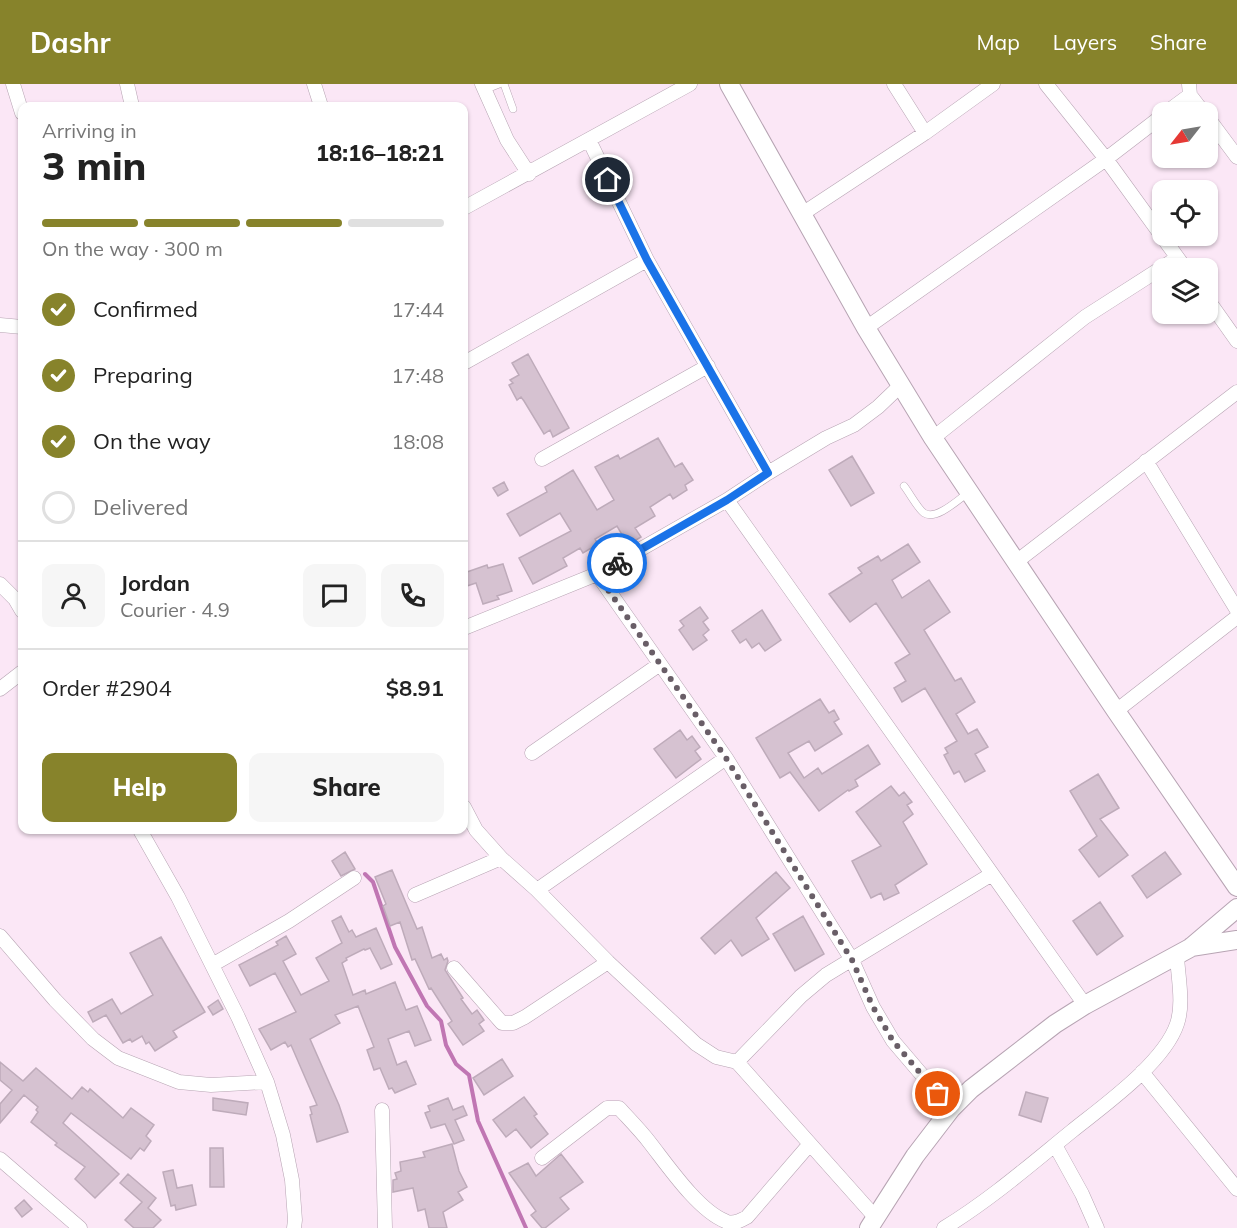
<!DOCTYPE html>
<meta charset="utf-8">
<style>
:root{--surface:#fff;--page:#f6f6f6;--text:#222;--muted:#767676;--line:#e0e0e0;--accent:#87832b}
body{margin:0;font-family:Mulish,sans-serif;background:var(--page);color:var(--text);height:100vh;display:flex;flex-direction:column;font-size:22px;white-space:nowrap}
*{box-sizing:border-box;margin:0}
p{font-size:20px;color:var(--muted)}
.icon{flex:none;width:33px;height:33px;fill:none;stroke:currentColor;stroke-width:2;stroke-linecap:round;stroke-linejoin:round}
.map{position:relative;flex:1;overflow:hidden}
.drawer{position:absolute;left:18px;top:18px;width:450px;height:732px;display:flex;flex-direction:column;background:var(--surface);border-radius:12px;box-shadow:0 2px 4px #0004}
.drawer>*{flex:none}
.needle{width:39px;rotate:239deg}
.buttons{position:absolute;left:1152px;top:18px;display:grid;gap:12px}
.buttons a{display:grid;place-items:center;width:66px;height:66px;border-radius:12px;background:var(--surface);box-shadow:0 2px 4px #0004;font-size:30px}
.pin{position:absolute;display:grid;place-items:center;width:51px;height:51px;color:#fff;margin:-26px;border:3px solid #fff;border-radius:50%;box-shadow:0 2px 6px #0007}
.courier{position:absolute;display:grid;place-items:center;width:60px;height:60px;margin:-30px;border:4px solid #1a73e8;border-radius:50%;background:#fff;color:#222;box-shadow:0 2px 8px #0007}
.head em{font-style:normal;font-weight:800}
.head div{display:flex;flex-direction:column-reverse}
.head{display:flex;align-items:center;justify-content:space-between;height:102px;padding:0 24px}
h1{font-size:39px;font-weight:800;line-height:45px}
.bar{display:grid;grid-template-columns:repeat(4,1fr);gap:9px 6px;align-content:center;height:72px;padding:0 24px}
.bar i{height:8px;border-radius:4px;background:var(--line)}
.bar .active{background:var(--accent)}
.bar p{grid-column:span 4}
.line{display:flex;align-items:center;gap:15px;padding:0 24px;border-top:2px solid var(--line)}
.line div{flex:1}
.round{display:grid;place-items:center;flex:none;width:63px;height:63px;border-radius:12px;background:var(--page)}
ol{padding:0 24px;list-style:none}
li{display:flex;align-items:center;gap:18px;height:66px}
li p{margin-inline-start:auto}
li .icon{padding:6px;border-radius:50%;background:var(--accent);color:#fff;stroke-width:4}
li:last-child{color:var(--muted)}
li i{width:33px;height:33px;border:3px solid var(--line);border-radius:50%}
.button{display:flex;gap:12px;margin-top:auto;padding:12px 24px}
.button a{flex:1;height:69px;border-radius:12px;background:var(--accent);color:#fff;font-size:24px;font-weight:800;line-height:69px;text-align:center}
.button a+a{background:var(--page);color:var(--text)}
header{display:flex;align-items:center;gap:36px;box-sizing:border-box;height:84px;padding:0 30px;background:var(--accent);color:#fff}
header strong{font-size:28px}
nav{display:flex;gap:33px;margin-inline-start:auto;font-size:21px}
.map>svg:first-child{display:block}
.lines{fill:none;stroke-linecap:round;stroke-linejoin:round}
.stream{stroke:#c076b3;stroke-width:4}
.building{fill:#d6c2d1;stroke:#beabba;stroke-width:1.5}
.lane-casing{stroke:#b7a4b3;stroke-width:8}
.street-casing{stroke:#b7a4b3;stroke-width:15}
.secondary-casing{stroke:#b7a4b3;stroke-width:20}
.lane{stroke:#fff;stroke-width:7}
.street{stroke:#fff;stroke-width:14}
.secondary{stroke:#fff;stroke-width:18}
.done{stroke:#695e67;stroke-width:6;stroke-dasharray:0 10.8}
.route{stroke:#1a73e8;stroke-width:8}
</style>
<header>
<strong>Dashr</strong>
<nav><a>Map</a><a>Layers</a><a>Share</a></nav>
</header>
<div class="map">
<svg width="1237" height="1144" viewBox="0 0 1237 1144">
<rect width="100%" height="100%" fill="#fbe7f6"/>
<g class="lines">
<!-- stream -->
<path class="stream" d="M365,790L373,798L395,863L427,922L441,937L446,961L456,980L469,991L478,1037L526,1144"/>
</g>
<!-- building -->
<path class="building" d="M528,270L569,344L553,353L550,346L544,350L524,317L521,313L517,316L509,301L513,299L510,296L519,291L512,279Z
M658,354L675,383L682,379L693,396L685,401L687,406L673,415L670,410L650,423L655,432L635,444L641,453L628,461L617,442L595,455L598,460L583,469L580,464L563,474L567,482L533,500L519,474L571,447L560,429L520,452L507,430L547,408L545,403L573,386L597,426L614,416L595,383L618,371L620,375Z
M852,372L874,409L851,422L829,386Z
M504,398L508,406L498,412L493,404Z
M908,460L920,478L892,496L902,514L929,496L950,528L924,546L955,597L961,594L975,618L956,630L968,650L977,645L988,663L975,670L985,687L965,698L959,687L954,690L944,671L948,669L945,664L957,657L925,604L902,618L894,604L906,597L895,579L910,570L876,519L850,538L829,510L862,489L858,484L878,472L881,477Z
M503,480L512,507L497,512L499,515L483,520L476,499L467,502L464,489L487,481L488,484Z
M700,523L708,534L703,538L709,546L703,551L707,556L693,566L679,546L684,542L680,537Z
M762,526L781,556L765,567L759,559L752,564L746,555L740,559L732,547Z
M820,615L829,629L834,626L839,635L834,638L842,650L815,667L809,657L788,669L804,694L818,684L822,690L868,661L880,680L855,696L858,702L849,707L848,706L819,727L790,688L780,694L756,654Z
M680,646L687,656L692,652L700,663L695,667L701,675L676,694L654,665Z
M1098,690L1119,724L1100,735L1128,771L1099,793L1079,766L1097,752L1070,707Z
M891,702L899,712L904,708L912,718L907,721L913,730L903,738L927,780L895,801L899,809L884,816L881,809L871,814L852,777L881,762L856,728Z
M345,768L355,785L341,792L332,777Z
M1165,768L1181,790L1147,814L1132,792Z
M392,786L417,845L422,843L432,874L441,870L444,876L447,874L448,877L445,886L463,914L461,915L472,930L477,926L484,936L479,940L484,947L463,961L448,940L452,937L431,904L429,905L415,875L412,876L400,838L390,842L383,822L386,820L375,793Z
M776,788L790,804L756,834L769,855L742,872L731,856L715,870L701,854Z
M1100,818L1123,852L1097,871L1073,837Z
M341,832L349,848L352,846L356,853L376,844L392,880L381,885L370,864L365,866L364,865L346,874L347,876L342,879L353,911L365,906L366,910L395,898L406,926L417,922L431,956L415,962L409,947L388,955L397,981L406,977L416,1000L395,1009L392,1004L389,1005L380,984L374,986L367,966L374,963L358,922L335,931L340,939L310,955L339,1021L348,1048L317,1058L310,1031L312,1030L310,1023L317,1021L291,961L288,963L285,958L271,966L259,945L296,928L275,889L250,902L239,881L278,861L276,858L286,852L296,870L283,877L301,911L329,897L316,874L342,859L332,837Z
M803,832L824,870L795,887L773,850Z
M161,853L205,928L173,947L177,953L155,967L149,958L146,960L142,952L132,958L130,955L123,959L106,931L93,938L88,928L112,915L121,930L153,911L130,869Z
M218,916L223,925L213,931L208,923Z
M502,975L513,992L484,1011L473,994Z
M0,978L23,997L36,984L72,1015L82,1003L88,1008L90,1005L123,1034L131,1024L154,1041L146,1052L151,1057L144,1067L140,1064L131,1075L71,1029L63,1039L119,1090L95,1114L75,1095L85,1083L55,1061L57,1059L31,1038L38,1028L36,1026L38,1023L24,1011L0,1039V1020L12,1006L0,996Z
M1026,1008L1048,1014L1041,1038L1019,1031Z
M524,1013L537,1030L534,1032L548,1050L531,1064L516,1045L506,1053L493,1036Z
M213,1014L248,1019L246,1031L213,1026Z
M448,1014L453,1026L463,1022L467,1031L455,1036L464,1056L454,1060L445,1040L431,1044L425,1029L430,1027L428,1022Z
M452,1060L459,1087L467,1103L458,1108L463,1116L443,1128L447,1144H429L425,1125L418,1127L413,1104L393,1108V1096L397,1095L395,1089L401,1087L400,1078L425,1073L423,1068Z
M210,1064H223L224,1103H210Z
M561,1070L583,1098L560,1114L569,1125L545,1144H542L531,1131L536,1127L509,1089L528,1079L536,1092Z
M173,1086L177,1104L192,1101L196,1121L176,1126L175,1121L171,1122L163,1088Z
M128,1090L156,1114L148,1124L161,1136L153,1144H134L125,1136L142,1118L120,1099Z
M24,1116L32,1125L22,1133L15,1124Z"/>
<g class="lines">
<defs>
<path id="lane" d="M504,0L513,25
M484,6L499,0
M904,402C909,408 918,425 924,429C936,437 959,415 969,408"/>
<path id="street" d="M13,0L22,29
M127,0L132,22
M314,0L321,22
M482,0L507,56L529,90
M894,0L925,49
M1046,0L1106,75L1185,184
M1189,0L1190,11L1203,28
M1167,28L1190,11
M1208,34L1237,73
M589,56L647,176L768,389
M464,124L690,0
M802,130L925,49L993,0
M1208,216L1237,257
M0,241L22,243
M866,244L1106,75L1162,32
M464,279L647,176
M933,354L1085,233L1177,174
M542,375L708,282
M1146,377L1237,526
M727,416L1085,921
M1016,478L1237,308
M597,490L726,674L852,876L873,923L893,957L951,1025
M0,500L15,515L22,527
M464,544L597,490L727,416L768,389L826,354L854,341L878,323L900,302
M0,605L22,588
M1116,627L1237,533
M532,669L660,580
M464,723L476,746L501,774L537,806L608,878L696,960L716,973L737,978L876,1134
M140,746L178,813L238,933L267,998L283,1051L292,1096L295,1136L294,1144
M537,806L726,674
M415,811L501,774
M0,852L55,916L93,955L118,974L179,998L211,1001L267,998
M212,881L289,837L354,794
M454,884L502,939H513L525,933L608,878
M737,978L801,912L826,891L992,790
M1142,988L1237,1105
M382,1026L385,1144
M1055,1061L1082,1110L1097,1144
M542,1074L607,1024H619C629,1035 641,1047 650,1059C668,1082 698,1126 725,1137C732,1141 740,1137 747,1133L809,1061
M0,1075L80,1144
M944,1144C990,1116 1030,1081 1072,1047C1103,1022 1164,979 1177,940C1184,920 1178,893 1177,872"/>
<path id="secondary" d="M729,0L866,244L933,354L1116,627L1237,803
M1191,863L1237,856
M869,1144L915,1072L951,1025L971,1005L1055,940L1085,921L1190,864L1237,824"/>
</defs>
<!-- lane casing -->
<use href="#lane" class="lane-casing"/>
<!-- street casing -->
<use href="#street" class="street-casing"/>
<!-- secondary casing -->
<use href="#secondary" class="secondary-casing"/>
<!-- lane -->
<use href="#lane" class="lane"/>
<!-- street -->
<use href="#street" class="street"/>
<!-- secondary -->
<use href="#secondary" class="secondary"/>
</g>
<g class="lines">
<!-- done -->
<path class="done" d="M617,479L597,490L726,674L852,876L873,923L893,957L938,1010"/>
<!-- route -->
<path class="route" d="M608,96L647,176L768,389L727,416L617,479"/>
</g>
</svg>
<div class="buttons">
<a><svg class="needle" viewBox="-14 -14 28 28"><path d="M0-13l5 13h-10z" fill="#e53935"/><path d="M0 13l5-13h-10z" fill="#767676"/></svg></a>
<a><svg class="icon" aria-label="locate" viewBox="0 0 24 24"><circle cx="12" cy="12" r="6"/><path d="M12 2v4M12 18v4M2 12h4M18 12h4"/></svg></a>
<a><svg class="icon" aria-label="layers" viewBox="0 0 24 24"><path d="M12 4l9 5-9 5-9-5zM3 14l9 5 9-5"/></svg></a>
</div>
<div class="pin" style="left:938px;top:1010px;background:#ea580c"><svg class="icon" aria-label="bag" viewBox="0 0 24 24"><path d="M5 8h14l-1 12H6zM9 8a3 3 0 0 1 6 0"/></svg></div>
<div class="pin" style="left:608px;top:96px;background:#1f2937"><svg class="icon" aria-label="home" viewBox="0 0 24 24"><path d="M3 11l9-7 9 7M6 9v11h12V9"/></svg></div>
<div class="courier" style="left:617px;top:479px"><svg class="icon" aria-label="bike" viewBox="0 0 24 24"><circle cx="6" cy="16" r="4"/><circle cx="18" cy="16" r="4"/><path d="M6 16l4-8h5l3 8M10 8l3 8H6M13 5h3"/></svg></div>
<section class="drawer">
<div class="head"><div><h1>3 min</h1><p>Arriving in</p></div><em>18:16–18:21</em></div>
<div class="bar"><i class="active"></i><i class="active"></i><i class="active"></i><i></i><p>On the way · 300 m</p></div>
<ol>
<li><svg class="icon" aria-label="check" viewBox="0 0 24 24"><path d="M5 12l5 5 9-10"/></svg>Confirmed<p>17:44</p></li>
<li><svg class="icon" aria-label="check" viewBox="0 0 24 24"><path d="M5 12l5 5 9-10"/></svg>Preparing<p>17:48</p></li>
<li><svg class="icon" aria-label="check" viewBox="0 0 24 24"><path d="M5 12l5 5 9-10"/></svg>On the way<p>18:08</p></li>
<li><i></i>Delivered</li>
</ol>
<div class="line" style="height:108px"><a class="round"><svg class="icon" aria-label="person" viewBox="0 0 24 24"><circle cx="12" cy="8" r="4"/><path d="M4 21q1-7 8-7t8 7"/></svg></a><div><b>Jordan</b><p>Courier · 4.9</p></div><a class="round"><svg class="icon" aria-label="chat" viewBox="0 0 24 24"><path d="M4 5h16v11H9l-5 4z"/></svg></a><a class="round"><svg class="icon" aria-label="phone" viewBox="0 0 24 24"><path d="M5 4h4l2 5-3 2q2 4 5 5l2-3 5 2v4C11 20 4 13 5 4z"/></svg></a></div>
<div class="line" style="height:78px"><div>Order #2904</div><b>$8.91</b></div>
<div class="button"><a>Help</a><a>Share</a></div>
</section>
</div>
